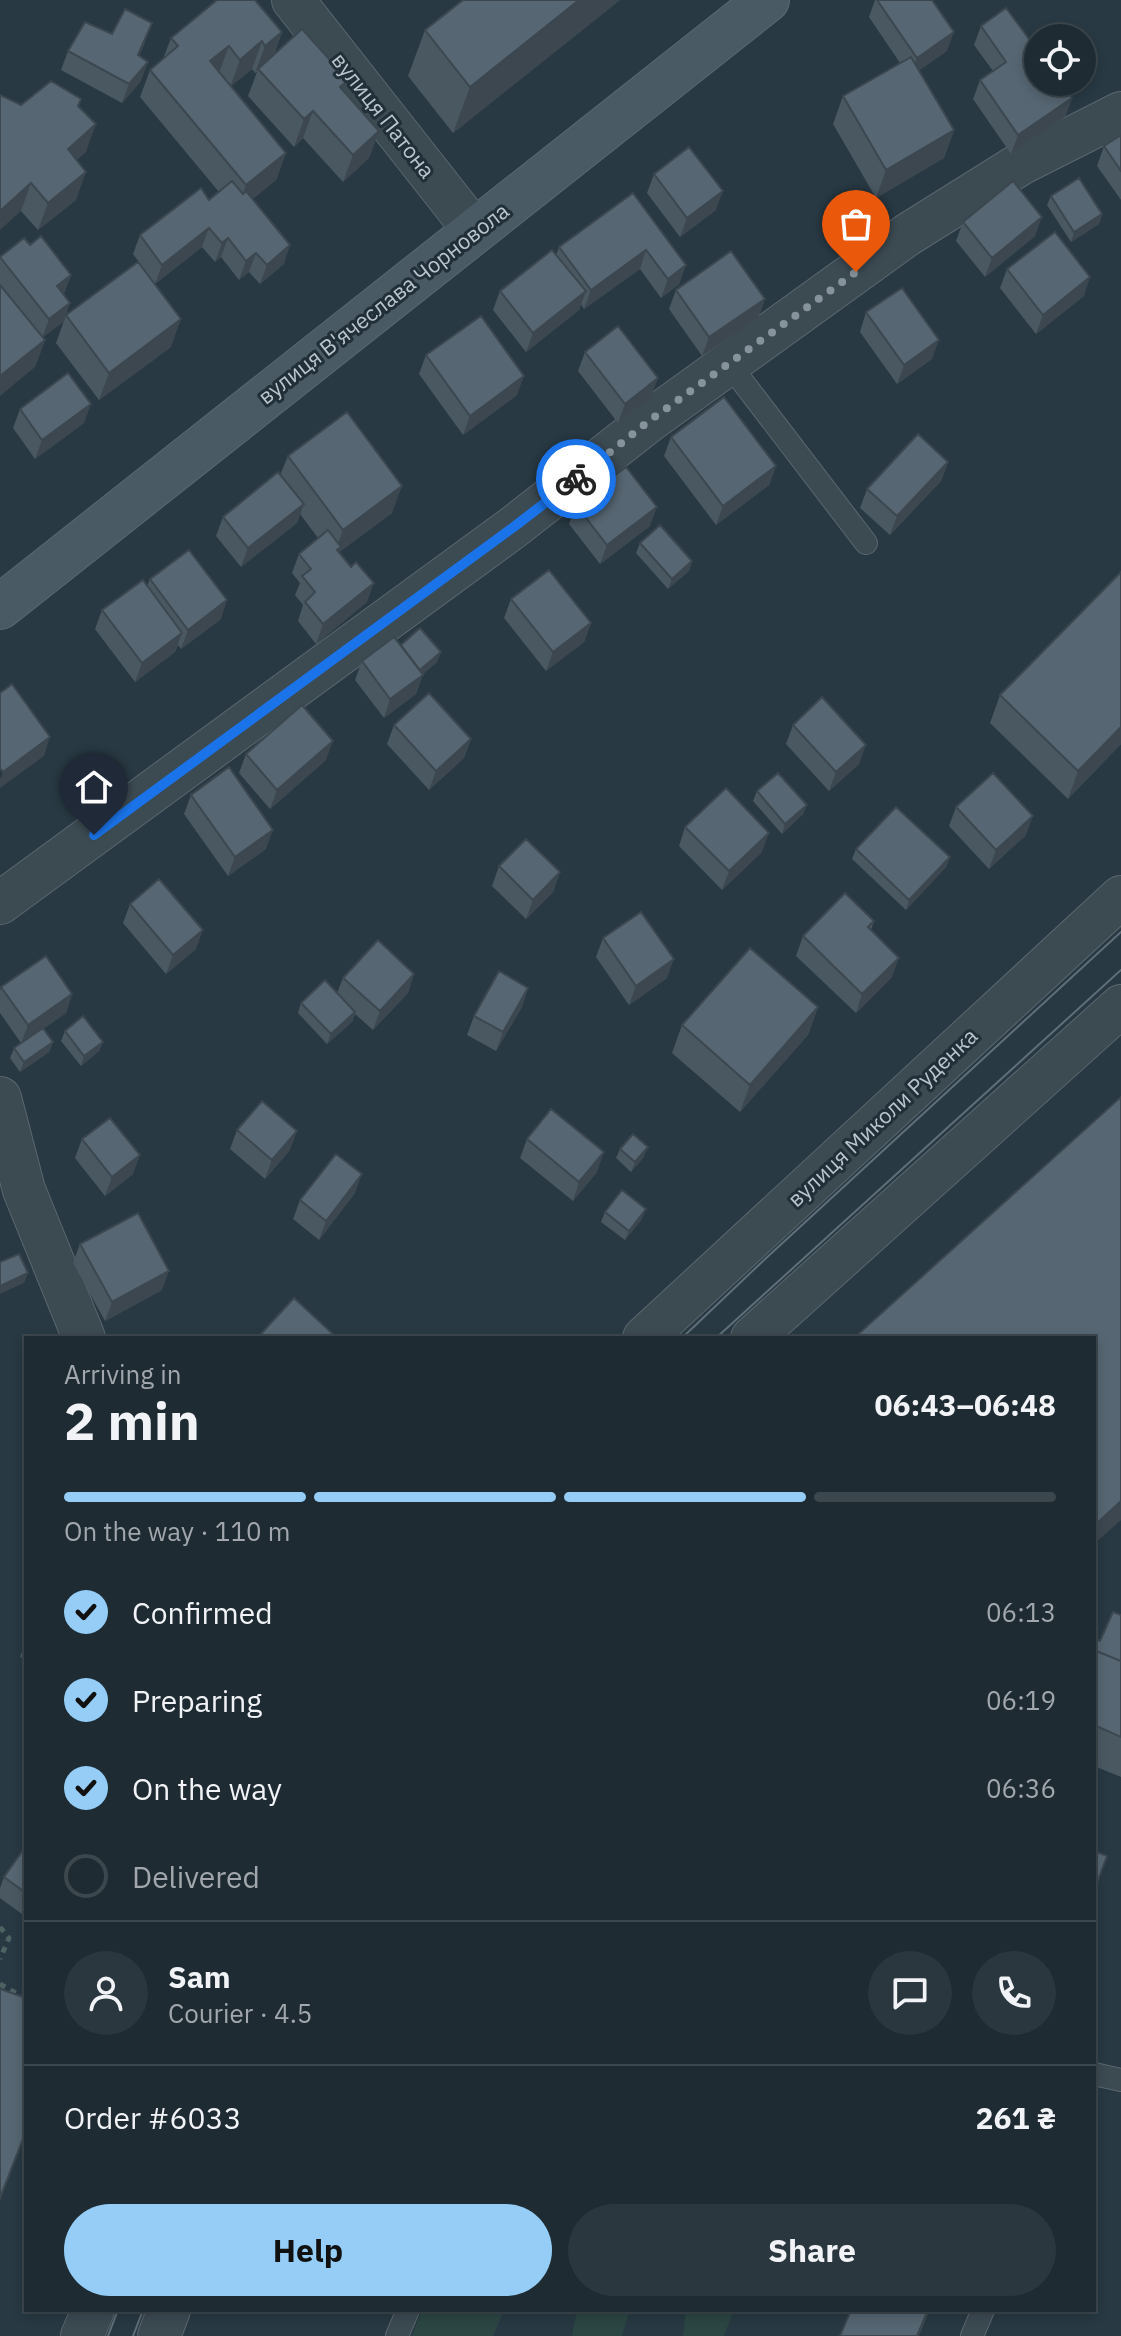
<!DOCTYPE html>
<meta charset="utf-8">
<style>
:root{--surface:#1e2b32;--page:#2b373e;--text:#f1f3f6;--muted:#a1a7ac;--line:#3c474d;--accent:#95cdf6}
body{margin:0;font-family:"IBM Plex Sans",sans-serif;background:var(--page);color:var(--text);height:100vh;display:flex;flex-direction:column;font-size:30px;white-space:nowrap}
*{box-sizing:border-box;margin:0}
p{font-size:26px;color:var(--muted)}
.icon{flex:none;width:44px;height:44px;fill:none;stroke:currentColor;stroke-width:2;stroke-linecap:round;stroke-linejoin:round}
.map{position:relative;flex:1;overflow:hidden}
.side{position:absolute;left:24px;top:1336px;width:1072px;height:976px;display:flex;flex-direction:column;background:var(--surface);border-radius:0px;box-shadow:0 4px 12px #0003,0 0 0 2px var(--line)}
.side>*{flex:none}
.fabs{position:absolute;left:1024px;top:24px;display:grid;gap:16px}
.fabs a{display:grid;place-items:center;width:72px;height:72px;border-radius:50%;background:var(--surface);box-shadow:0 4px 12px #0003,0 0 0 2px var(--line);font-size:40px}
.pin{position:absolute;display:grid;place-items:center;width:68px;height:68px;color:#fff;margin:-82px -34px;border-radius:50% 50% 50% 0;rotate:-45deg;box-shadow:0 0 8px #0007}
.pin .icon{rotate:45deg}
.courier{position:absolute;display:grid;place-items:center;width:80px;height:80px;margin:-40px;border:6px solid #1a73e8;border-radius:50%;background:#fff;color:#222;box-shadow:0 2px 10px #0007}
.overview em{font-style:normal;font-weight:700}
.overview div{display:flex;flex-direction:column-reverse}
.overview{display:flex;align-items:center;justify-content:space-between;height:136px;padding:0 40px}
h1{font-size:52px;font-weight:700;line-height:60px}
.bar{display:grid;grid-template-columns:repeat(4,1fr);gap:12px 8px;align-content:center;height:96px;padding:0 40px}
.bar i{height:10px;border-radius:6px;background:var(--line)}
.bar .selected{background:var(--accent)}
.bar p{grid-column:span 4}
.line{display:flex;align-items:center;gap:20px;padding:0 40px;border-top:2px solid var(--line)}
.line div{flex:1}
.round{display:grid;place-items:center;flex:none;width:84px;height:84px;border-radius:42px;background:var(--page)}
ol{padding:0 40px;list-style:none}
li{display:flex;align-items:center;gap:24px;height:88px}
li p{margin-inline-start:auto}
li .icon{padding:8px;border-radius:50%;background:var(--accent);color:#111;stroke-width:4}
li:last-child{color:var(--muted)}
li i{width:44px;height:44px;border:4px solid var(--line);border-radius:50%}
.button{display:flex;gap:16px;margin-top:auto;padding:16px 40px}
.button a{flex:1;height:92px;border-radius:48px;background:var(--accent);color:#111;font-size:32px;font-weight:700;line-height:92px;text-align:center}
.button a+a{background:var(--page);color:var(--text)}
.map>svg:first-child{display:block}
.green{fill:#2b4643}
.lines{fill:none;stroke-linecap:round;stroke-linejoin:round}
.lane-casing{stroke:#5b6770;stroke-width:24}
.street-casing{stroke:#5b6770;stroke-width:44}
.secondary-casing{stroke:#5b6770;stroke-width:46}
.path{stroke:#4d6362;stroke-width:5;stroke-dasharray:6 6;stroke-linecap:butt}
.lane{stroke:#3c4a52;stroke-width:22}
.street{stroke:#3c4a52;stroke-width:42}
.secondary{stroke:#4a5a65;stroke-width:44}
.tram{stroke:#5e6f79;stroke-width:2}
.wall{fill:#4a5862}
.shaded-wall{fill:#3c4750}
.building{fill:#566672;stroke:#3c4750;stroke-width:2}
.done{stroke:#87939c;stroke-width:8;stroke-dasharray:0 14.4}
.route{stroke:#1a73e8;stroke-width:10}
.labels{text-anchor:middle;dominant-baseline:central;stroke-width:6;stroke-linejoin:round;paint-order:stroke}
.street-label{font-size:22px;fill:#bac4cc;stroke:#212f38}
</style>
<div class="map">
<svg width="1121" height="2336" viewBox="0 0 1121 2336">
<rect width="100%" height="100%" fill="#283943"/>
<!-- green -->
<path class="green" d="M422,2310H504L493,2336H412Z
M577,2310H630L622,2336H572Z
M686,2310H734L724,2336H683Z"/>
<g class="lines">
<defs>
<path id="lane" d="M729,364L866,543
M1094,2074L1121,2080
M397,2336L408,2310
M972,2336L983,2310"/>
<path id="street" d="M293,0L474,230
M0,903L515,526L649,421L907,235L1022,163L1121,113
M0,1098L24,1190L84,1338
M644,1338L1121,897
M752,1338L1121,1006
M82,2336L93,2310
M159,2336L169,2310"/>
<path id="secondary" d="M0,607L767,0"/>
</defs>
<!-- lane casing -->
<use href="#lane" class="lane-casing"/>
<!-- street casing -->
<use href="#street" class="street-casing"/>
<!-- secondary casing -->
<use href="#secondary" class="secondary-casing"/>
<!-- path -->
<path class="path" d="M0,1927L9,1938L0,1959
M0,1984L26,1999"/>
<!-- lane -->
<use href="#lane" class="lane"/>
<!-- street -->
<use href="#street" class="street"/>
<!-- secondary -->
<use href="#secondary" class="secondary"/>
<!-- tram -->
<path class="tram" d="M682,1338L764,1260L1121,932
M716,1338L1121,970
M108,2336L118,2310
M133,2336L143,2310"/>
</g>
<!-- wall -->
<path class="wall" d="M620,0L453,133L408,76L425,30Z
M875,0H932L947,51L919,70L954,130L944,158L876,198L833,124L843,96L900,63L869,17Z
M981,26L1072,98L1065,117L1011,154L973,99L980,80L993,71L974,45Z
M282,32L274,55L344,91L379,131L369,158L343,182L303,138L294,147L248,96L257,72L255,73L252,69L231,86L286,153L276,180L252,199L284,264L260,284L249,272L239,280L221,257L215,262L202,247L155,284L133,254L140,235L209,200L219,192L140,97L150,70L163,59L171,38Z
M112,34L145,42L139,56L141,81L122,103L61,70L68,51Z
M21,105L79,106L86,152L76,160V200L38,230L21,211Z
M1121,135V200L1097,166L1104,146Z
M654,174L716,210L680,237L647,193Z
M633,193L686,265L679,284L661,298L640,269L584,309L581,304L579,310L526,352L493,310L500,291L556,255L559,247Z
M1051,196L1102,214L1099,224L1071,242L1047,205Z
M963,222L1035,236L985,277L956,241Z
M30,245L71,275L63,295L70,303L63,322L43,337L45,340L35,367L0,284V256Z
M1007,269L1084,296L1036,334L1000,288Z
M676,290L765,299L758,318L702,356L669,309Z
M866,312L932,359L897,384L860,332Z
M66,315L171,347L99,400L56,343Z
M585,352L651,397L618,423L578,371Z
M426,355L517,395L463,435L419,374Z
M20,409L84,423L35,459L13,428Z
M671,437L776,466L769,485L716,525L664,456Z
M288,456L392,513L339,552L367,602L316,644L298,621L303,605L295,595L300,583L292,573L299,554L318,538L300,514L297,523L241,567L216,536L223,517L280,475Z
M948,462L941,481L890,535L860,508L867,489Z
M576,505L650,526L600,564L569,524Z
M640,543L692,561L689,571L668,589L636,553Z
M1121,572V744L1068,799L990,723L1000,695Z
M150,579L221,619L181,649L178,645L175,652L135,682L95,629L102,610L147,586Z
M511,599L591,623L584,642L546,671L504,618Z
M401,645L437,662L423,674L416,694L384,718L355,680L362,661Z
M394,725L471,739L464,758L429,790L387,744Z
M793,725L859,764L829,791L786,744Z
M246,754L326,760L270,809L239,773Z
M757,791L807,805L803,814L782,834L753,801Z
M191,795L266,849L228,876L184,814Z
M956,807L1026,835L989,869L949,826Z
M685,827L762,852L722,890L679,846Z
M856,849L950,857L946,867L906,910L852,859Z
M499,866L560,872L553,892L526,919L492,886Z
M130,904L196,949L166,974L123,923Z
M874,921L871,930L892,977L856,1013L796,956L803,936Z
M603,938L667,978L629,1005L596,957Z
M414,974L408,993L373,1030L355,1014L352,1022L327,1044L298,1013L301,1003L337,993L343,978Z
M1,987L72,994L66,1013L43,1029L53,1042L49,1052L20,1072L10,1058L14,1048L21,1043L0,1013V991Z
M528,988L522,1007L496,1051L467,1035L474,1016Z
M818,1007L808,1035L740,1112L672,1053L682,1025Z
M65,1031L103,1042L99,1051L81,1066L61,1041Z
M237,1130L290,1150L265,1179L230,1149Z
M82,1139L133,1174L105,1196L75,1158Z
M527,1139L597,1172L573,1201L520,1158Z
M620,1149L644,1157L631,1172L616,1158Z
M355,1193L319,1240L293,1219L300,1200Z
M605,1212L642,1219L625,1240L601,1222Z
M80,1244L162,1290L105,1321L73,1263Z
M1121,1615V1777L1094,1766V1638L1100,1641Z
M26,1640V1660L20,1657Z
M26,1846V1917L0,1898V1888L4,1877Z"/>
<!-- shaded-wall -->
<path class="shaded-wall" d="M579,0H620L453,133L470,87Z
M152,23L145,42L131,74L138,55Z
M282,32L272,59L258,69L255,73L265,46Z
M954,32L947,51L910,77L917,58Z
M262,41L252,69L230,87L240,60Z
M229,46L219,73L210,61Z
M148,62L141,81L122,103L129,84Z
M1072,98L1065,117L1011,154L1018,135Z
M313,111L303,138L294,147L304,119Z
M96,124L86,152L58,176L68,149Z
M954,130L944,158L876,198L886,170Z
M379,131L369,158L343,182L353,155Z
M286,153L276,180L236,213L246,185Z
M86,172L76,200L38,230L48,203Z
M31,183L21,211L0,230V211Z
M723,191L716,210L680,237L687,218Z
M1102,214L1099,224L1071,242L1074,232Z
M1042,217L1035,236L985,277L992,258Z
M209,228L202,247L155,284L162,265Z
M228,238L221,257L215,262L222,243Z
M290,245L284,264L260,284L267,265Z
M646,250L640,269L584,309L591,290Z
M256,253L249,272L239,280L246,261Z
M686,265L679,284L661,298L668,279Z
M71,275L64,294L50,306L57,286Z
M1090,277L1084,296L1036,334L1043,315Z
M586,291L579,310L526,352L533,333Z
M765,299L758,318L702,356L709,337Z
M70,303L63,322L42,338L49,319Z
M181,319L171,347L99,400L109,373Z
M45,340L35,367L0,396V376Z
M939,340L932,359L897,384L904,365Z
M524,376L517,395L463,435L470,416Z
M658,378L651,397L618,423L625,404Z
M91,404L84,423L35,459L42,440Z
M948,462L941,481L890,535L897,516Z
M776,466L769,485L716,525L723,506Z
M402,486L392,513L333,557L343,530Z
M304,504L297,523L241,567L248,548Z
M657,507L650,526L600,564L607,545Z
M692,561L689,571L668,589L672,579Z
M374,583L367,602L316,644L323,624Z
M227,600L221,619L181,649L188,630Z
M591,623L584,642L546,671L553,652Z
M182,633L175,652L135,682L142,663Z
M441,652L437,662L420,677L423,675L416,694L384,718L390,699Z
M1121,727V744L1068,799L1078,771Z
M50,737L44,756L0,788V779L3,772Z
M471,739L464,758L429,790L436,771Z
M333,741L326,760L270,809L277,790Z
M866,745L859,764L829,791L836,772Z
M807,805L803,814L782,834L785,824Z
M1033,816L1026,835L989,869L996,850Z
M273,830L266,849L228,876L235,857Z
M769,833L762,852L722,890L729,871Z
M950,857L946,867L906,910L909,900Z
M560,872L553,892L526,919L533,900Z
M203,930L196,949L166,974L173,955Z
M899,958L892,977L856,1013L862,994Z
M674,959L667,978L629,1005L636,986Z
M414,974L408,993L373,1030L380,1011Z
M528,988L522,1007L496,1051L503,1032Z
M72,994L66,1013L21,1044L28,1025Z
M818,1007L808,1035L740,1112L750,1085Z
M355,1012L352,1022L327,1044L331,1034Z
M53,1042L49,1052L20,1072L24,1062Z
M103,1042L99,1051L81,1066L84,1056Z
M297,1131L290,1150L265,1179L272,1160Z
M648,1147L644,1157L631,1172L635,1162Z
M604,1152L597,1172L573,1201L579,1182Z
M140,1155L133,1174L105,1196L112,1177Z
M362,1174L355,1193L319,1240L326,1221Z
M646,1209L642,1219L625,1240L629,1231Z
M169,1271L162,1290L105,1321L112,1302Z
M28,1273L24,1283L0,1294V1286Z
M1121,1501V1520L1094,1544V1526Z
M26,2131V2133L0,2201V2198Z
M928,2310H930L919,2336H917Z"/>
<!-- building -->
<path class="building" d="M217,0H255L282,32L265,46L262,41L240,60L229,46L210,61L286,153L246,185L150,70L178,46L171,38Z
M463,0H579L470,87L425,30Z
M877,0H932L954,32L917,58Z
M1006,8L1038,51V82H1060L1072,98L1018,135L980,80L1006,62L981,26Z
M125,9L152,23L138,55L148,62L129,84L68,51L85,22L112,34Z
M302,29L348,80L340,87L379,131L353,155L313,111L304,119L258,69Z
M911,57L954,130L886,170L843,96Z
M51,81L81,99L78,106L96,124L68,149L86,172L48,203L31,183L0,211V95L21,105Z
M1121,135V171L1104,146Z
M689,147L723,191L687,218L654,174Z
M1079,178L1102,214L1074,232L1051,196Z
M232,181L243,194L246,191L290,245L267,265L256,253L246,261L228,238L222,243L209,228L162,265L140,235L201,188L209,200Z
M1013,181L1042,217L992,258L963,222Z
M633,193L686,265L668,279L646,250L591,290L559,247Z
M1055,232L1090,277L1043,315L1007,269Z
M41,236L71,275L57,286L70,303L49,319L0,257L24,238L30,245Z
M552,250L586,291L533,333L500,291Z
M731,251L765,299L709,337L676,290Z
M138,262L181,319L109,373L66,315Z
M0,285L45,340L0,376Z
M902,288L939,340L904,365L866,312Z
M481,316L524,376L470,416L426,355Z
M618,326L658,378L625,404L585,352Z
M68,373L91,404L42,440L20,409Z
M724,397L776,466L723,506L671,437Z
M347,412L402,486L343,530L288,456Z
M918,434L948,462L897,516L867,489Z
M626,467L657,507L607,545L576,505Z
M278,472L304,504L248,548L223,517Z
M660,525L692,561L672,579L640,543Z
M328,530L341,547L337,550L351,567L356,562L374,583L323,624L305,602L315,592L302,576L311,569L299,554Z
M189,550L227,600L188,630L150,579Z
M549,570L591,623L553,652L511,599Z
M1121,572V727L1078,771L1000,695Z
M143,580L182,633L142,663L102,610Z
M420,628L441,652L420,670L401,645Z
M394,637L423,675L390,699L362,661Z
M12,684L50,737L3,772L0,768V693Z
M429,693L471,739L436,771L394,725Z
M822,697L866,745L836,772L793,725Z
M302,705L333,741L277,790L246,754Z
M229,767L273,830L235,857L191,795Z
M778,773L807,805L785,824L757,791Z
M993,773L1033,816L996,850L956,807Z
M726,788L769,833L729,871L685,827Z
M896,807L950,857L909,900L856,849Z
M526,839L560,872L533,900L499,866Z
M159,879L203,930L173,955L130,904Z
M845,893L874,921L868,927L899,958L862,994L803,936Z
M641,912L674,959L636,986L603,938Z
M378,940L414,974L380,1011L343,978Z
M750,948L818,1007L750,1085L682,1025Z
M46,956L72,994L28,1025L1,987Z
M499,971L528,988L503,1032L474,1016Z
M325,980L355,1012L331,1034L301,1003Z
M83,1016L103,1042L84,1056L65,1031Z
M43,1028L53,1042L24,1062L14,1048Z
M1121,1097V1501L1094,1526V1338H854Z
M262,1101L297,1131L272,1160L237,1130Z
M551,1109L604,1152L579,1182L527,1139Z
M110,1118L140,1155L112,1177L82,1139Z
M633,1134L648,1147L635,1162L620,1149Z
M336,1154L362,1174L326,1221L300,1200Z
M622,1190L646,1209L629,1231L605,1212Z
M138,1213L169,1271L112,1302L80,1244Z
M19,1254L28,1273L0,1286V1262Z
M294,1298L335,1336L333,1338L258,1337Z
M1113,1612L1121,1615V1661L1094,1650V1638L1100,1641Z
M1094,1650L1121,1661V1737L1094,1725Z
M26,1846V1893L4,1877Z
M1094,1851L1107,1856L1094,1891Z
M0,1989L26,1998V2131L0,2198Z
M851,2310H928L917,2336H840Z"/>
<g class="lines">
<!-- done -->
<path class="done" d="M576,479L649,421L856,272"/>
<!-- route -->
<path class="route" d="M94,835L515,526L576,479"/>
</g>
<g class="labels">
<!-- street labels -->
<g class="street-label">
<text transform="translate(384 115) rotate(52)">вулиця Патона</text>
<text transform="translate(383 303) rotate(-38)">вулиця В'ячеслава Чорновола</text>
<text transform="translate(882 1117) rotate(-43)">вулиця Миколи Руденка</text>
</g>
</g>
</svg>
<div class="fabs">
<a><svg class="icon" aria-label="locate" viewBox="0 0 24 24"><circle cx="12" cy="12" r="6"/><path d="M12 2v4M12 18v4M2 12h4M18 12h4"/></svg></a>
</div>
<div class="pin" style="left:856px;top:272px;background:#ea580c"><svg class="icon" aria-label="bag" viewBox="0 0 24 24"><path d="M5 8h14l-1 12H6zM9 8a3 3 0 0 1 6 0"/></svg></div>
<div class="pin" style="left:94px;top:835px;background:#1f2937"><svg class="icon" aria-label="home" viewBox="0 0 24 24"><path d="M3 11l9-7 9 7M6 9v11h12V9"/></svg></div>
<div class="courier" style="left:576px;top:479px"><svg class="icon" aria-label="bike" viewBox="0 0 24 24"><circle cx="6" cy="16" r="4"/><circle cx="18" cy="16" r="4"/><path d="M6 16l4-8h5l3 8M10 8l3 8H6M13 5h3"/></svg></div>
<section class="side">
<div class="overview"><div><h1>2 min</h1><p>Arriving in</p></div><em>06:43–06:48</em></div>
<div class="bar"><i class="selected"></i><i class="selected"></i><i class="selected"></i><i></i><p>On the way · 110 m</p></div>
<ol>
<li><svg class="icon" aria-label="check" viewBox="0 0 24 24"><path d="M5 12l5 5 9-10"/></svg>Confirmed<p>06:13</p></li>
<li><svg class="icon" aria-label="check" viewBox="0 0 24 24"><path d="M5 12l5 5 9-10"/></svg>Preparing<p>06:19</p></li>
<li><svg class="icon" aria-label="check" viewBox="0 0 24 24"><path d="M5 12l5 5 9-10"/></svg>On the way<p>06:36</p></li>
<li><i></i>Delivered</li>
</ol>
<div class="line" style="height:144px"><a class="round"><svg class="icon" aria-label="person" viewBox="0 0 24 24"><circle cx="12" cy="8" r="4"/><path d="M4 21q1-7 8-7t8 7"/></svg></a><div><b>Sam</b><p>Courier · 4.5</p></div><a class="round"><svg class="icon" aria-label="chat" viewBox="0 0 24 24"><path d="M4 5h16v11H9l-5 4z"/></svg></a><a class="round"><svg class="icon" aria-label="phone" viewBox="0 0 24 24"><path d="M5 4h4l2 5-3 2q2 4 5 5l2-3 5 2v4C11 20 4 13 5 4z"/></svg></a></div>
<div class="line" style="height:104px"><div>Order #6033</div><b>261 ₴</b></div>
<div class="button"><a>Help</a><a>Share</a></div>
</section>
</div>
